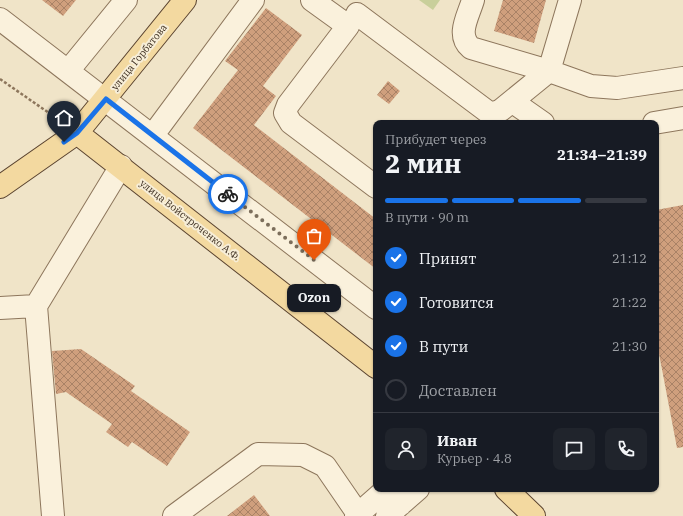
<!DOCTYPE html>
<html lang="ru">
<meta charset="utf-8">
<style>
:root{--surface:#171b24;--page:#20242c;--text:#f1f3f6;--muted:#9ea1a6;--line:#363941;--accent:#1a73e8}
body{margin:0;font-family:"IBM Plex Serif",serif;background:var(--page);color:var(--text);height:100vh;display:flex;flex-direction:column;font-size:15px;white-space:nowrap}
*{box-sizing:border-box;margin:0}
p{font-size:13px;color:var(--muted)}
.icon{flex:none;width:22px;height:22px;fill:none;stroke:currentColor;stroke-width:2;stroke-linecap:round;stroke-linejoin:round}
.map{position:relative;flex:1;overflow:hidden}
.panel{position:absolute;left:373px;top:120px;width:286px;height:372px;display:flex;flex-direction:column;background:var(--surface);border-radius:8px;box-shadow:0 1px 3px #0004}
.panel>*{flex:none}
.pin{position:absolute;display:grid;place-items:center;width:34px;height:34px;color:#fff;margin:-41px -17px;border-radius:50% 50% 50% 0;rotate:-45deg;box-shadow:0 0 4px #0007}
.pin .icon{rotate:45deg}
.courier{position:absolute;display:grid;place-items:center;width:40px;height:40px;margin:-20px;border:3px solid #1a73e8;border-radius:50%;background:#fff;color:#222;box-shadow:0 1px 5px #0007}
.bubble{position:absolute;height:28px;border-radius:8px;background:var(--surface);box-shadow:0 1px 3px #0004;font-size:13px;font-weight:700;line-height:28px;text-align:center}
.summary em{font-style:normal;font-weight:700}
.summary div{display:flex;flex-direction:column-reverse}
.summary{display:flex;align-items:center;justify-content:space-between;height:68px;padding:0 12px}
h1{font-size:26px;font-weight:700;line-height:30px}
.bar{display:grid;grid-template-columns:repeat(4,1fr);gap:6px 4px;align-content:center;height:48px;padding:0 12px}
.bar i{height:5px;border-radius:3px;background:var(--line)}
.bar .on{background:var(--accent)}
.bar p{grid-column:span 4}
.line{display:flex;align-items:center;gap:10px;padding:0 12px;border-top:1px solid var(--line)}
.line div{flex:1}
.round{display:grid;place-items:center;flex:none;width:42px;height:42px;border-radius:8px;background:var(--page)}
ol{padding:0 12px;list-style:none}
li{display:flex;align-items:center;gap:12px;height:44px}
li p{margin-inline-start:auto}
li .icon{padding:4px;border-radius:50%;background:var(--accent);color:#fff;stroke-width:4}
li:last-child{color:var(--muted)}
li i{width:22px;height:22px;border:2px solid var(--line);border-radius:50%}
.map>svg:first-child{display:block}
.garden{fill:#c9cf9b}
.building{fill:url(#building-cross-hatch)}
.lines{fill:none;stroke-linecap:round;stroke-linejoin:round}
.minor-casing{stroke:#8d765c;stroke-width:24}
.major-casing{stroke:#5b4430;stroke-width:24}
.path{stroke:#8d765c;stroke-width:2.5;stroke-dasharray:3 2;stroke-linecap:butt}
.minor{stroke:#faf1dc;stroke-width:22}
.major{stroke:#f3d9a0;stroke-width:22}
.done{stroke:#7c6e5b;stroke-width:4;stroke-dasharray:0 7.2}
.route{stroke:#1a73e8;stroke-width:5}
.labels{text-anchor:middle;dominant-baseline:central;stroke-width:4;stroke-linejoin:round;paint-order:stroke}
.street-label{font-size:10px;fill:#3d2e20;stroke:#f7eed8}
</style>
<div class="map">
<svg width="683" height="516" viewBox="0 0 683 516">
<defs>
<pattern id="building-cross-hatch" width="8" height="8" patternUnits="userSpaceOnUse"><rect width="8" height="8" fill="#cf9f7d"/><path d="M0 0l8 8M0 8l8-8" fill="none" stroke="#a98266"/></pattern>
</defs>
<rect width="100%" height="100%" fill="#f0e4c8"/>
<!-- garden -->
<path class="garden" d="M419,0H440L433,10Z"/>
<!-- building -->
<path class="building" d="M42,0H76L63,16Z
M503,0H546L534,43L494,31Z
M266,8L302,35L263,86L276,96L254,125L376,219V269L193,128L238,70L225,61Z
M388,81L400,91L389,104L377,95Z
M683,205V447L677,448L656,338V210Z
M81,349L135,386L131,391L190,432L167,466L132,442L128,447L106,432L112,424L66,392L56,394L52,351Z
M254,495L270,516H227Z"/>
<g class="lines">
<defs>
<path id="minor" d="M312,0L348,26L288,105L285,113L291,123L376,187
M473,0C468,17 456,35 471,48L549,71L570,0
M357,14L488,112L495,113L501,110L549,71L591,86L617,88L683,78
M0,19L376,308
M68,71L126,0
M513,102L543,123
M654,123L683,118
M153,135L253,0
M0,308L36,306
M53,516L36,306L121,166
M174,516L258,454L303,455L325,466L358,514
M356,516L381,494L401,504
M387,516L418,489"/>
<path id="major" d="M77,133L376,367
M0,187L77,133L185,0
M506,489L534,516"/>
</defs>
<!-- minor casing -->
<use href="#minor" class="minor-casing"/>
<!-- major casing -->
<use href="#major" class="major-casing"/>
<!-- path -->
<path class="path" d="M0,79L62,122"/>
<!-- minor -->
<use href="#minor" class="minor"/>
<!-- major -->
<use href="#major" class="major"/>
</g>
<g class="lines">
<!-- done -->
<path class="done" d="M228,194L314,260"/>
<!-- route -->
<path class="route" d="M64,142L77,133L106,99L228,194"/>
</g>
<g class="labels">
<!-- street labels -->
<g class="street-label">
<text transform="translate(139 57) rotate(-51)">улица Горбатова</text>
<text transform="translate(190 220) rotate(38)">улица Войстроченко А.Ф.</text>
</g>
</g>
</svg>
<div class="pin" style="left:314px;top:260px;background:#ea580c"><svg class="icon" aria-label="bag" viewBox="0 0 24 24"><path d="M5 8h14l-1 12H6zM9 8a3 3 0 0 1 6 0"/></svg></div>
<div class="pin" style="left:64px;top:142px;background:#1f2937"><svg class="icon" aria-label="home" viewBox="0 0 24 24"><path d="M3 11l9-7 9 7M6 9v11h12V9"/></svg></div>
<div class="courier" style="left:228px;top:194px"><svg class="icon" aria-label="bike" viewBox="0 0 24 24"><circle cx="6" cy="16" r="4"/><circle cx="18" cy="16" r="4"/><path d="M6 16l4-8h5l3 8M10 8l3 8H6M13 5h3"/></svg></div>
<div class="bubble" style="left:287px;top:284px;width:54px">Ozon</div>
<section class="panel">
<div class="summary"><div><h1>2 мин</h1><p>Прибудет через</p></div><em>21:34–21:39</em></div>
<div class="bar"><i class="on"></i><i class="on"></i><i class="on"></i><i></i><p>В пути · 90 m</p></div>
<ol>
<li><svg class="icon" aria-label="check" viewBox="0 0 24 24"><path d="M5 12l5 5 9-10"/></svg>Принят<p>21:12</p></li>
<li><svg class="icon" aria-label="check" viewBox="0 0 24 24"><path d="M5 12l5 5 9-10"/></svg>Готовится<p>21:22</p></li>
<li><svg class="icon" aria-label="check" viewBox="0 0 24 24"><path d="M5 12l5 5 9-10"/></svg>В пути<p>21:30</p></li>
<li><i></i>Доставлен</li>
</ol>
<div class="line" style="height:72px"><a class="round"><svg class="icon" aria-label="person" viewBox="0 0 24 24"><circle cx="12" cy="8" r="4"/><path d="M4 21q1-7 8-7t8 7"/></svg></a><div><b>Иван</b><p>Курьер · 4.8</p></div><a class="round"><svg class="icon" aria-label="chat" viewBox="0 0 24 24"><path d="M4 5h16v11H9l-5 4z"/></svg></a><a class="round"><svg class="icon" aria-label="phone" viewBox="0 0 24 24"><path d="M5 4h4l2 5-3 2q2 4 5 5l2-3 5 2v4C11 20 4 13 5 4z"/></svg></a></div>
</section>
</div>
